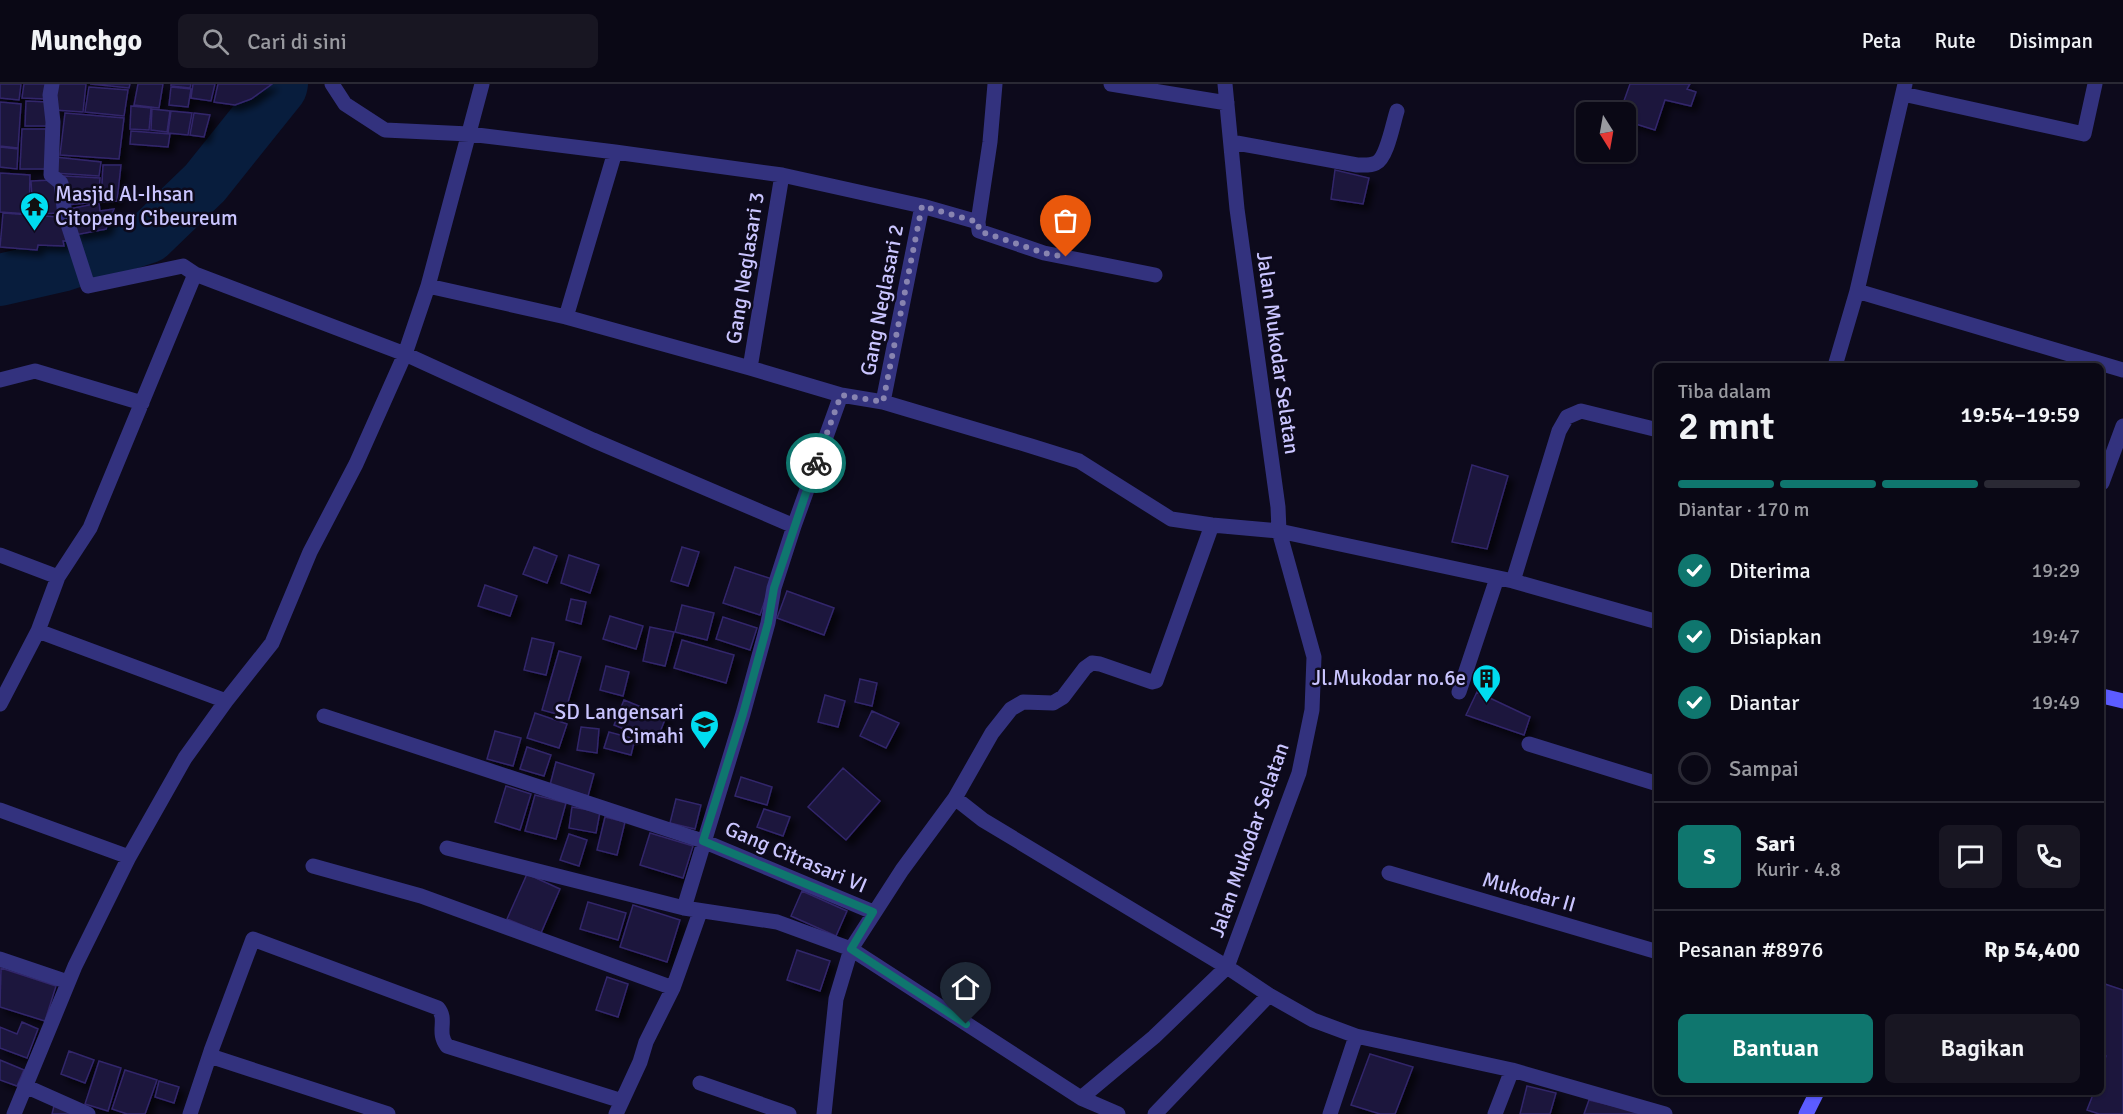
<!DOCTYPE html>
<html lang="id">
<meta charset="utf-8">
<style>
:root{--surface:#0a0815;--page:#181622;--text:#f1f3f6;--muted:#999aa0;--line:#2a2934;--accent:#0f766e}
body{margin:0;font-family:Signika,sans-serif;background:var(--page);color:var(--text);height:100vh;display:flex;flex-direction:column;font-size:22px;white-space:nowrap}
*{box-sizing:border-box;margin:0}
p{font-size:20px;color:var(--muted)}
.icon{flex:none;width:33px;height:33px;fill:none;stroke:currentColor;stroke-width:2;stroke-linecap:round;stroke-linejoin:round}
.map{position:relative;flex:1;overflow:hidden}
.sheet{position:absolute;left:1654px;top:279px;width:450px;height:732px;display:flex;flex-direction:column;background:var(--surface);border-radius:9px;box-shadow:0 2px 4px #0004,0 0 0 2px var(--line)}
.sheet>*{flex:none}
.needle{width:39px;rotate:169deg}
.fabs{position:absolute;left:1576px;top:18px;display:grid;gap:12px}
.fabs a{display:grid;place-items:center;width:60px;height:60px;border-radius:9px;background:var(--surface);box-shadow:0 2px 4px #0004,0 0 0 2px var(--line);font-size:30px}
.pin{position:absolute;display:grid;place-items:center;width:51px;height:51px;color:#fff;margin:-62px -26px;border-radius:50% 50% 50% 0;rotate:-45deg;box-shadow:0 0 6px #0007}
.pin .icon{rotate:45deg}
.courier{position:absolute;display:grid;place-items:center;width:60px;height:60px;margin:-30px;border:4px solid #0f766e;border-radius:50%;background:#fff;color:#222;box-shadow:0 2px 8px #0007}
.overview em{font-style:normal;font-weight:600}
.overview div{display:flex;flex-direction:column-reverse}
.overview{display:flex;align-items:center;justify-content:space-between;height:102px;padding:0 24px}
h1{font-size:39px;font-weight:600;line-height:45px}
.bar{display:grid;grid-template-columns:repeat(4,1fr);gap:9px 6px;align-content:center;height:72px;padding:0 24px}
.bar i{height:8px;border-radius:4px;background:var(--line)}
.bar .on{background:var(--accent)}
.bar p{grid-column:span 4}
.line{display:flex;align-items:center;gap:15px;padding:0 24px;border-top:2px solid var(--line)}
.line div{flex:1}
.round{display:grid;place-items:center;flex:none;width:63px;height:63px;border-radius:9px;background:var(--page)}
ol{padding:0 24px;list-style:none}
li{display:flex;align-items:center;gap:18px;height:66px}
li p{margin-inline-start:auto}
li .icon{padding:6px;border-radius:50%;background:var(--accent);color:#fff;stroke-width:4}
li:last-child{color:var(--muted)}
li i{width:33px;height:33px;border:3px solid var(--line);border-radius:50%}
.button{display:flex;gap:12px;margin-top:auto;padding:12px 24px}
.button a{flex:1;height:69px;border-radius:9px;background:var(--accent);color:#fff;font-size:24px;font-weight:600;line-height:69px;text-align:center}
.button a+a{background:var(--page);color:var(--text)}
header{display:flex;align-items:center;gap:36px;box-sizing:border-box;height:84px;padding:0 30px;background:var(--surface);border-bottom:2px solid var(--line)}
header strong{font-size:28px}
nav{display:flex;gap:33px;margin-inline-start:auto;font-size:21px}
.search{width:420px;height:54px;background:var(--page);display:flex;align-items:center;gap:15px;box-sizing:border-box;padding:0 21px;border-radius:9px;color:var(--muted);font-size:22px}
.map>svg:first-child{display:block}
.lines{fill:none;stroke-linecap:round;stroke-linejoin:round}
.river{stroke:#081d3d;stroke-width:52}
.building{fill:#1c153e;stroke:#32266b;stroke-width:1.5;filter:url(#shadow)}
.minor{stroke:#33327e;stroke-width:15}
.secondary{stroke:#5c5cff;stroke-width:15}
.done{stroke:#8884b0;stroke-width:6;stroke-dasharray:0 10.8}
.route{stroke:#0f766e;stroke-width:8}
.labels{text-anchor:middle;dominant-baseline:central;stroke-width:5;stroke-linejoin:round;paint-order:stroke}
.poi-label{font-size:21px;fill:#cac5ff;stroke:#0d0a1c;text-anchor:end}
.street-label{font-size:21px;fill:#cac5ff;stroke:#0d0a1c}
</style>
<header>
<strong>Munchgo</strong>
<div class="search"><svg class="icon" aria-label="search" viewBox="0 0 24 24"><circle cx="10" cy="10" r="6"/><path d="M15 15l6 6"/></svg>Cari di sini</div>
<nav><a>Peta</a><a>Rute</a><a>Disimpan</a></nav>
</header>
<div class="map">
<svg width="2123" height="1030" viewBox="0 0 2123 1030">
<defs>
<filter id="shadow"><feDropShadow dx="5.5" dy="5.5" stdDeviation="3" flood-color="#0009"/></filter>
</defs>
<rect width="100%" height="100%" fill="#0d0a1c"/>
<g class="lines">
<!-- river -->
<path class="river" d="M0,196L61,182L149,153L205,99L281,4L282,0"/>
</g>
<!-- building -->
<path class="building" d="M0,0H21L19,16L0,14Z
M24,0H48L46,15L22,14Z
M57,0H86L83,28L55,26Z
M90,0H130L129,4Z
M138,0H163L159,24L134,21Z
M171,0H191L190,4L171,2Z
M193,0H215L211,17L191,14Z
M218,0H272L251,15L235,21L214,18Z
M1630,0H1690L1687,5L1696,8L1691,22L1665,16L1655,46L1626,37V28H1620Z
M89,3L128,6L124,32L85,28Z
M171,3L191,5L188,23L169,21Z
M26,17L47,18V42H25Z
M0,18L21,20L18,64L0,62Z
M131,22L151,24L149,46L130,45Z
M152,25L170,27L167,48L151,46Z
M171,27L192,29L188,51L168,49Z
M65,29L124,34L119,75L60,71Z
M194,29L210,31L204,53L190,51Z
M22,45H46L47,85H20Z
M131,47L170,50L168,63L130,60Z
M0,63L18,65L17,85L0,83Z
M55,73L101,78L99,92L54,89Z
M103,81H121L117,117L101,118Z
M1335,86L1369,94L1363,120L1331,115Z
M0,89L30,91L29,130L0,128Z
M64,92L100,94L98,118L66,121Z
M54,96L59,129L37,130L35,113H32L31,97Z
M99,119L100,127L114,125L106,145L75,151L69,125Z
M3,129L58,133L57,137H65L67,157H63L64,162L38,161L37,166L0,163Z
M1472,381L1508,392L1487,465L1452,458Z
M534,463L557,472L547,499L523,490Z
M682,463L699,468L688,502L671,497Z
M569,471L599,481L590,509L561,499Z
M735,483L772,495L760,531L723,519Z
M485,501L517,512L510,532L478,522Z
M787,507L834,524L824,551L777,534Z
M571,515L586,518L581,540L566,536Z
M682,521L714,529L707,556L675,548Z
M610,532L643,542L636,565L603,555Z
M723,533L757,544L750,566L716,555Z
M650,543L674,548L665,582L643,577Z
M532,554L554,559L546,591L524,586Z
M682,556L734,571L726,599L674,584Z
M559,567L581,573L564,632L542,626Z
M606,582L629,588L623,612L600,606Z
M860,595L877,599L872,622L855,618Z
M1477,608L1530,633L1524,651L1466,631Z
M825,611L845,617L838,643L818,638Z
M624,616L666,633L656,658L614,641Z
M872,627L899,639L886,664L860,652Z
M535,629L567,640L559,664L527,654Z
M581,643L599,645L597,669L577,666Z
M495,647L521,654L513,682L487,675Z
M609,648L635,655L631,671L604,664Z
M527,663L551,671L544,692L520,685Z
M556,678L594,690L588,712L550,701Z
M843,684L880,717L846,756L808,723Z
M741,693L772,703L767,721L735,712Z
M506,702L531,710L520,746L495,738Z
M535,711L566,719L556,755L525,747Z
M676,715L701,721L695,745L670,739Z
M572,723L600,728L596,749L569,744Z
M764,725L790,733L783,752L757,743Z
M605,733L625,738L617,771L597,766Z
M650,749L693,762L683,794L640,781Z
M569,750L587,756L579,782L560,776Z
M527,790L560,805L541,849L507,835Z
M802,807L847,827L836,852L791,832Z
M588,818L626,829L618,856L580,845Z
M633,821L680,836L667,878L620,863Z
M797,866L830,877L820,907L787,896Z
M1,884L56,902L45,937L0,923Z
M607,893L628,900L618,933L596,926Z
M2105,900L2123,906V1030H2099L2087,1026L2094,1008H2102V985L2106,972L2102,970V910Z
M22,938L38,945L27,974L0,964V943L17,950Z
M69,967L94,976L85,999L61,990Z
M1370,970L1413,983L1395,1030H1380L1351,1021Z
M0,976L24,986L17,1002L0,996Z
M99,977L121,984L108,1027L85,1020Z
M125,986L157,996L145,1030H127L112,1025Z
M159,997L179,1003L174,1019L155,1013Z
M1527,1002L1556,1009L1550,1030H1520Z
M1589,1016L1639,1028L1638,1030H1584Z
M54,1022L82,1030H52Z"/>
<g class="lines">
<!-- minor -->
<path class="minor" d="M52,0L50,11L53,38L51,91L61,99L65,131L88,202L183,182L195,190L405,270L593,356L794,442
M332,0L345,20L385,46L469,50L615,68L782,91L922,122L978,138L979,147L1044,169L1155,191
M1111,0L1227,19
M1903,10L2084,50L2095,0
M1231,58L1357,81C1363,81 1370,82 1376,79C1387,74 1393,39 1397,27
M978,138L990,58L995,0
M428,202L566,233L750,284L841,311L883,318L1031,362L1079,377L1171,435L1212,441L1279,447L1513,497L1658,538
M1857,207L2123,286
M566,233L615,68
M1835,282L1857,207L1905,0
M750,284L782,91
M0,296L35,287L142,319
M841,311L794,442L774,504L768,539L743,630L684,824L777,838L851,865L1081,1014L1154,953L1227,883L1299,689L1312,626L1314,573L1279,447L1278,423L1237,125L1225,0
M883,318L922,122
M2102,399L2123,342
M0,471L58,493
M1513,497L1559,347L1567,333L1581,327L1658,346
M38,547L226,617
M1459,608L1497,494
M0,620L38,547L58,493L90,444L195,190
M324,632L703,757L873,828
M1529,660L1658,700
M955,714L983,736L1227,883L1269,911L1313,936L1356,952L1512,986L1665,1030
M0,726L129,773
M447,764L684,824
M313,782L421,812L673,904
M1389,789L1658,868
M0,875L68,898
M210,972L388,1030
M700,999L789,1030
M25,1002L88,1030
M1081,1014L1118,1030
M14,1030L75,882L129,773L185,674L226,617L272,559L310,468L356,380L405,270L428,202L482,0
M190,1030L211,967L253,855L438,924C448,936 436,948 447,962L622,1017
M616,1030L640,978L646,958L673,904L700,828
M824,1030L836,915L851,865L902,786L955,714L992,649L1011,625L1023,618L1053,619L1063,613L1085,584L1092,579L1100,580L1152,598L1156,597L1212,441
M1155,1030L1269,911
M1330,1030L1356,952
M1495,1030L1512,986"/>
<!-- secondary -->
<path class="secondary" d="M2102,612L2123,617
M1806,1030L1817,1008"/>
</g>
<g class="lines">
<!-- done -->
<path class="done" d="M816,379L841,311L883,318L922,122L978,138L979,147L1044,169L1066,173"/>
<!-- route -->
<path class="route" d="M816,379L774,504L768,539L743,630L703,757L873,828L851,865L966,940"/>
</g>
<!-- icons -->
<defs>
<symbol id="temple-pin" viewBox="-11 -11 22 30"><path d="M0 17L-7.5 6A9.5 9.5 0 1 1 7.5 6Z" fill="#00ddf0" stroke="#0d0a1c"/><path d="M0-6L5-2H3V0L6.5 2.5H4V6H1.5V3h-3V6H-4V2.5H-6.5L-3 0V-2H-5Z" fill="#111"/></symbol>
<symbol id="building-pin" viewBox="-11 -11 22 30"><path d="M0 17L-7.5 6A9.5 9.5 0 1 1 7.5 6Z" fill="#00ddf0" stroke="#0d0a1c"/><path d="M-4-6H4V6H1V3H-1V6H-4ZM-2.5-4.3h1.7v1.8h-1.7ZM.8-4.3h1.7v1.8H.8ZM-2.5-1h1.7V.8h-1.7ZM.8-1h1.7V.8H.8Z" fill="#111"/></symbol>
<symbol id="school-pin" viewBox="-11 -11 22 30"><path d="M0 17L-7.5 6A9.5 9.5 0 1 1 7.5 6Z" fill="#00ddf0" stroke="#0d0a1c"/><path d="M0-5L7-2L0 1L-7-2ZM-4 1L0 2.5L4 1V4Q0 6-4 4Z" fill="#111"/></symbol>
</defs>
<g fill-rule="evenodd">
<use href="#temple-pin" x="18" y="106" width="33" height="45"/>
<use href="#building-pin" x="1470" y="578" width="33" height="45"/>
<use href="#school-pin" x="688" y="624" width="33" height="45"/>
</g>
<g class="labels">
<!-- poi labels -->
<g class="poi-label">
<text x="55" y="110" text-anchor="start">Masjid Al-Ihsan<tspan x="55" dy="24">Citopeng Cibeureum</tspan></text>
<text x="1466" y="594">Jl.Mukodar no.6e</text>
<text x="684" y="628">SD Langensari<tspan x="684" dy="24">Cimahi</tspan></text>
</g>
<!-- street labels -->
<g class="street-label">
<text transform="translate(745 184) rotate(-81)">Gang Neglasari 3</text>
<text transform="translate(882 216) rotate(-79)">Gang Neglasari 2</text>
<text transform="translate(1278 269) rotate(82)">Jalan Mukodar Selatan</text>
<text transform="translate(1249 756) rotate(-71)">Jalan Mukodar Selatan</text>
<text transform="translate(796 773) rotate(23)">Gang Citrasari VI</text>
<text transform="translate(1529 808) rotate(16)">Mukodar II</text>
</g>
</g>
</svg>
<div class="fabs">
<a><svg class="needle" viewBox="-14 -14 28 28"><path d="M0-13l5 13h-10z" fill="#e53935"/><path d="M0 13l5-13h-10z" fill="#999aa0"/></svg></a>
</div>
<div class="pin" style="left:1066px;top:173px;background:#ea580c"><svg class="icon" aria-label="bag" viewBox="0 0 24 24"><path d="M5 8h14l-1 12H6zM9 8a3 3 0 0 1 6 0"/></svg></div>
<div class="pin" style="left:966px;top:940px;background:#1f2937"><svg class="icon" aria-label="home" viewBox="0 0 24 24"><path d="M3 11l9-7 9 7M6 9v11h12V9"/></svg></div>
<div class="courier" style="left:816px;top:379px"><svg class="icon" aria-label="bike" viewBox="0 0 24 24"><circle cx="6" cy="16" r="4"/><circle cx="18" cy="16" r="4"/><path d="M6 16l4-8h5l3 8M10 8l3 8H6M13 5h3"/></svg></div>
<section class="sheet">
<div class="overview"><div><h1>2 mnt</h1><p>Tiba dalam</p></div><em>19:54–19:59</em></div>
<div class="bar"><i class="on"></i><i class="on"></i><i class="on"></i><i></i><p>Diantar · 170 m</p></div>
<ol>
<li><svg class="icon" aria-label="check" viewBox="0 0 24 24"><path d="M5 12l5 5 9-10"/></svg>Diterima<p>19:29</p></li>
<li><svg class="icon" aria-label="check" viewBox="0 0 24 24"><path d="M5 12l5 5 9-10"/></svg>Disiapkan<p>19:47</p></li>
<li><svg class="icon" aria-label="check" viewBox="0 0 24 24"><path d="M5 12l5 5 9-10"/></svg>Diantar<p>19:49</p></li>
<li><i></i>Sampai</li>
</ol>
<div class="line" style="height:108px"><b class="round" style="background:var(--accent);color:#fff">S</b><div><b>Sari</b><p>Kurir · 4.8</p></div><a class="round"><svg class="icon" aria-label="chat" viewBox="0 0 24 24"><path d="M4 5h16v11H9l-5 4z"/></svg></a><a class="round"><svg class="icon" aria-label="phone" viewBox="0 0 24 24"><path d="M5 4h4l2 5-3 2q2 4 5 5l2-3 5 2v4C11 20 4 13 5 4z"/></svg></a></div>
<div class="line" style="height:78px"><div>Pesanan #8976</div><b>Rp 54,400</b></div>
<div class="button"><a>Bantuan</a><a>Bagikan</a></div>
</section>
</div>
